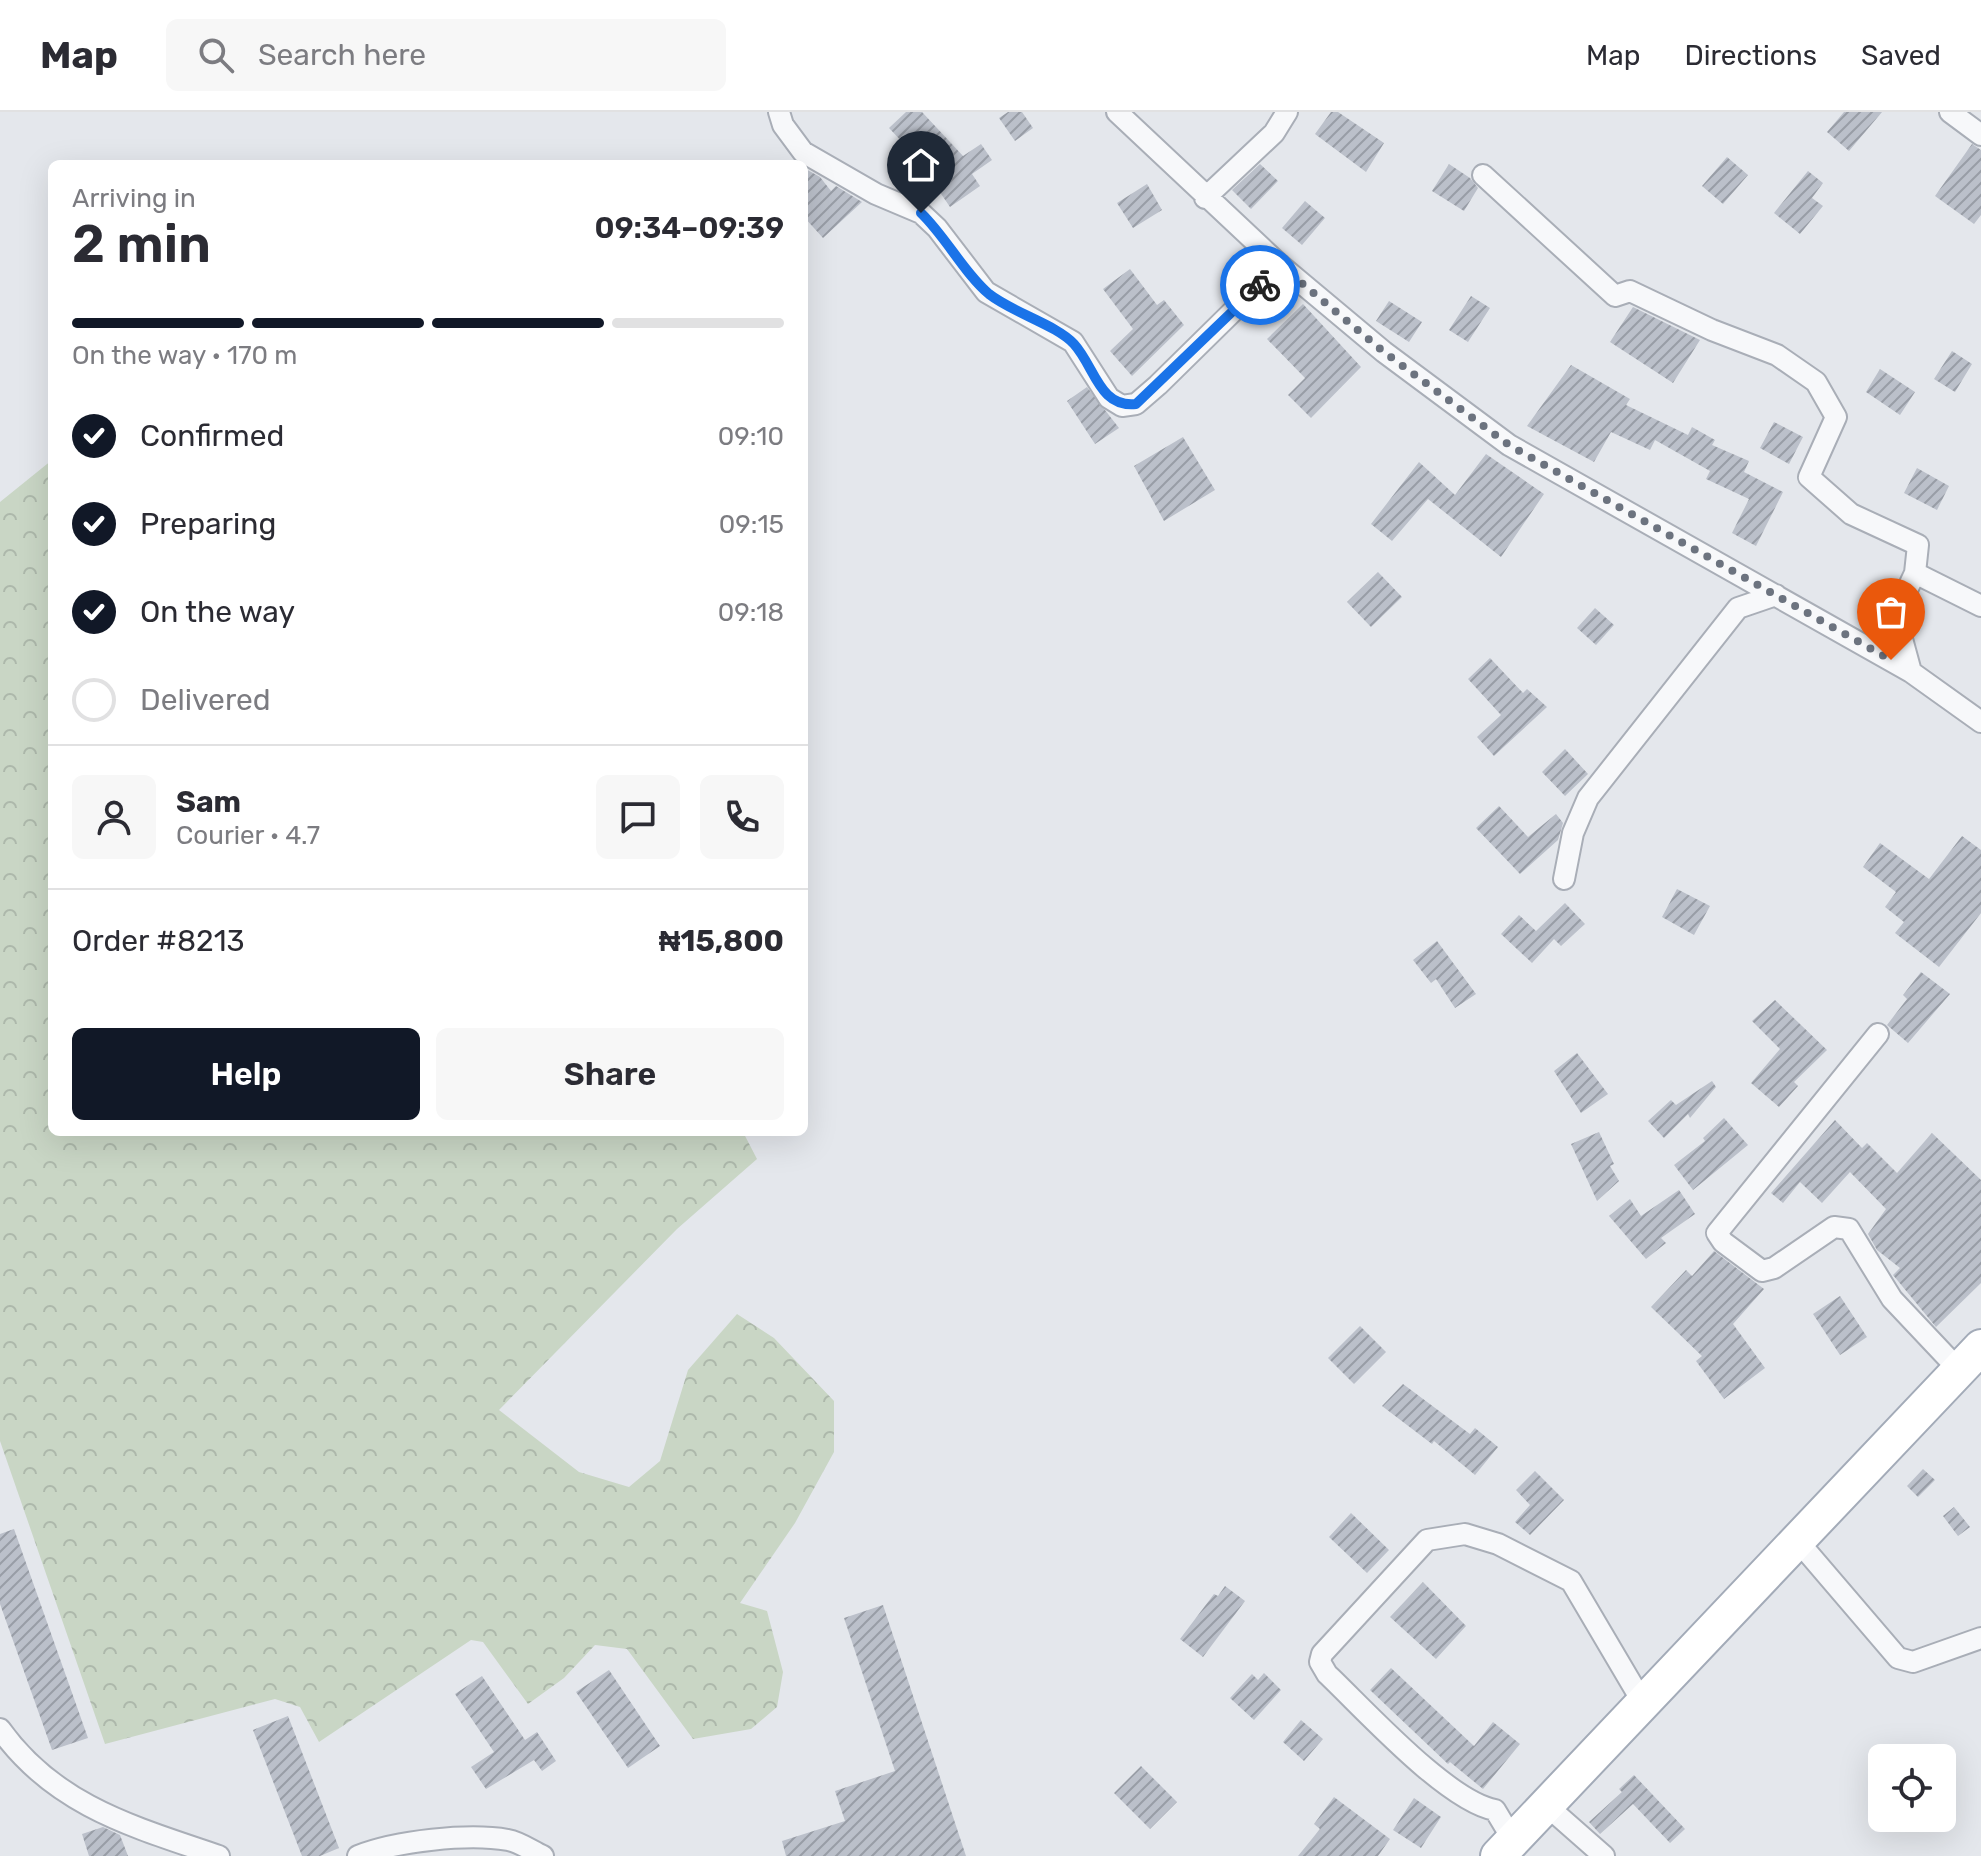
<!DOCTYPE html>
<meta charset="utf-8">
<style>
:root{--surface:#fff;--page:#f7f7f7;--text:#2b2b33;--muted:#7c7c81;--line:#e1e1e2;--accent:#111827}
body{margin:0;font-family:Rubik,sans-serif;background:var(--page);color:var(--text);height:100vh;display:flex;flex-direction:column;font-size:30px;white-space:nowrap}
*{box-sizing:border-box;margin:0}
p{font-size:26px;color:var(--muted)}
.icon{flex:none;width:44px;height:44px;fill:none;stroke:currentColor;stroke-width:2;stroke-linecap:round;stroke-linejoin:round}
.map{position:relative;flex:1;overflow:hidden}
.drawer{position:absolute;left:48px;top:48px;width:760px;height:976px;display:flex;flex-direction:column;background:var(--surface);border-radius:12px;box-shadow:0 8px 32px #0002}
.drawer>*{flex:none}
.controls{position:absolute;left:1868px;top:1632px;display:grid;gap:16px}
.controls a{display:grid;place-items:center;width:88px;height:88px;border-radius:12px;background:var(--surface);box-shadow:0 8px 32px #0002;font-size:40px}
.pin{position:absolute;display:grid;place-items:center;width:68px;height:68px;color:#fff;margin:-82px -34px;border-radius:50% 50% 50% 0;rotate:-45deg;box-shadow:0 0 8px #0007}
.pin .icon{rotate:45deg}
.courier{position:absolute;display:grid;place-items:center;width:80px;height:80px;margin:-40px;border:6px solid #1a73e8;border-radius:50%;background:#fff;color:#222;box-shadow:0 2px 10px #0007}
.summary em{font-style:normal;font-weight:600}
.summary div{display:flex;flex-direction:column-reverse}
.summary{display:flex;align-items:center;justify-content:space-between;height:136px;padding:0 24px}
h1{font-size:52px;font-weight:600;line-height:60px}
.bar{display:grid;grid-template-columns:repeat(4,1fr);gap:12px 8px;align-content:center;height:96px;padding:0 24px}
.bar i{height:10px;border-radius:6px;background:var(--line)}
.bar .active{background:var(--accent)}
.bar p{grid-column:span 4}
.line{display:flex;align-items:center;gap:20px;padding:0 24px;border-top:2px solid var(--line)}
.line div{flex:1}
.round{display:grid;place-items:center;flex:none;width:84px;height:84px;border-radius:12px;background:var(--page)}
ol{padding:0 24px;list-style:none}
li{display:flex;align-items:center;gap:24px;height:88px}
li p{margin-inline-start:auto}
li .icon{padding:8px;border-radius:50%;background:var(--accent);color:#fff;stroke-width:4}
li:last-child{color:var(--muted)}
li i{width:44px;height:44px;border:4px solid var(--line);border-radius:50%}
.primary-button{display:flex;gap:16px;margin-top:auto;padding:16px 24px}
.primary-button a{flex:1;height:92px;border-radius:12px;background:var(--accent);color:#fff;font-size:32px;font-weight:600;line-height:92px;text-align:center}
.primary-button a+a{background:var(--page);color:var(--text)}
header{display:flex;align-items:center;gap:48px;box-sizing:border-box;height:112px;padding:0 40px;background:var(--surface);border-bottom:2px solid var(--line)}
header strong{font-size:38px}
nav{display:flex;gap:44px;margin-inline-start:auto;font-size:28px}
.search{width:560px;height:72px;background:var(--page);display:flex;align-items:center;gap:20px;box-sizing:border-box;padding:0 28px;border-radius:12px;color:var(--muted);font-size:30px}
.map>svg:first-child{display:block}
.forest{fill:url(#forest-crowns)}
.building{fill:url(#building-hatch)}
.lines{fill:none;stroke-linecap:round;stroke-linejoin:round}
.minor-casing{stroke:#a9aeb7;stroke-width:24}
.primary-casing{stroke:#a3abb8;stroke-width:38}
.minor{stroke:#f7f8fa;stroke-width:20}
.primary{stroke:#fff;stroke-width:34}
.done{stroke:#6c737f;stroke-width:8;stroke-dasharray:0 14.4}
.route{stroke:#1a73e8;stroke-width:10}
</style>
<header>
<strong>Map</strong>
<div class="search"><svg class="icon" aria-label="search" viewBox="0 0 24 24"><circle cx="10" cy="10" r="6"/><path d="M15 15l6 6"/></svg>Search here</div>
<nav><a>Map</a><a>Directions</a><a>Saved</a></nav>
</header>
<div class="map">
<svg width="1981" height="1744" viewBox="0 0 1981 1744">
<defs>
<pattern id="forest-crowns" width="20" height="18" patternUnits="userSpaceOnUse" patternTransform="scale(2)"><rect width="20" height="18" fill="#c9d6c5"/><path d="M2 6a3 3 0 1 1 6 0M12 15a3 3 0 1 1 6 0" fill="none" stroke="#adb8ab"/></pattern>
<pattern id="building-hatch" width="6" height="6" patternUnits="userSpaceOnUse" patternTransform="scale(2)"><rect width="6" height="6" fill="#bbc0ca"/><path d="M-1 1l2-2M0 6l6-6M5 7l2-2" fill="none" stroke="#989da6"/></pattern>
</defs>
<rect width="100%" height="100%" fill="#e4e7ec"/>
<!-- forest -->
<path class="forest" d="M52,348V1020H743L757,1047L677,1117L499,1298L579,1360L629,1375L660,1349L688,1258L737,1202L774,1226L834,1289V1340L795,1411L740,1491L767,1499L783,1560L777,1595L751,1617L693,1627L627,1537L595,1533L564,1566L528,1592L483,1530L471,1528L319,1630L300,1595L275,1587L105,1632L0,1329V390Z"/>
<!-- building -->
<path class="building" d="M906,0H922L963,44L981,32L992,48L972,62L980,74L950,95L933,70L937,67L889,16Z
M1008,0H1022L1033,16L1015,29L999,6Z
M1331,0H1338L1384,31L1366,60L1315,22Z
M1844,0H1882L1849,39L1827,20Z
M1972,32L1981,38V103L1974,112L1935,84Z
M1727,45L1748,63L1723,92L1702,74Z
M1260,52L1278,69L1251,97L1232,78Z
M1449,52L1470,66L1478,76L1464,99L1432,79Z
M804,56L820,65L831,79L836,74L862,90L823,126L804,105Z
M1808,59L1823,71L1812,86L1823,94L1800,122L1774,101Z
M1147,72L1162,98L1133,116L1117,91Z
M1305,89L1325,106L1302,133L1282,116Z
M1130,157L1157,193L1164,188L1184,213L1132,264L1110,239L1133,217L1103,177Z
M1471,184L1490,196L1468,230L1449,218Z
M1389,189L1422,210L1409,230L1376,209Z
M1303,192L1361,255L1311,306L1288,283L1305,266L1267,227Z
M1633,195L1700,228L1673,271L1610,230Z
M1952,239L1972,252L1955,280L1934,267Z
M1571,253L1630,287L1626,293L1688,323L1692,315L1715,328L1712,333L1749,349L1744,360L1783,380L1756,434L1732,421L1749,387L1706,367L1710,359L1655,328L1650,338L1611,320L1594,350L1527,314Z
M1880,257L1915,280L1900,303L1866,280Z
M1087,275L1119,316L1095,332L1067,289Z
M1774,310L1803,325L1789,352L1760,336Z
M1183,325L1215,378L1164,409L1134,354Z
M1486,342L1544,382L1501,445L1428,387L1392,429L1371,412L1419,350L1455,383Z
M1917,356L1949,374L1937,398L1904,381Z
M1378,460L1402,485L1371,515L1347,490Z
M1595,496L1614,513L1596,533L1577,516Z
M1490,546L1523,581L1527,577L1547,595L1494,644L1477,625L1501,603L1468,567Z
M1565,637L1588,662L1565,684L1542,660Z
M1499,694L1528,725L1556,702L1563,711L1558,728L1520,762L1476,716Z
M1962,724L1981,738V801L1939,855L1895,821L1904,810L1885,795L1896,780L1863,755L1880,731L1929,767Z
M1677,777L1710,794L1694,823L1662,805Z
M1565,791L1585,812L1561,834L1554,827L1532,851L1501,822L1519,803L1536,819Z
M1437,829L1476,882L1455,896L1436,867L1431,871L1413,848Z
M1921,860L1950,882L1908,931L1887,913L1907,887L1903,883Z
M1775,888L1827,938L1794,970L1798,974L1779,995L1751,971L1780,937L1752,909Z
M1577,941L1608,982L1581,1001L1554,959Z
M1712,969L1716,975L1690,1006L1688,1002L1664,1026L1648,1009L1671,988L1676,993Z
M1724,1006L1748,1033L1693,1078L1674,1053L1705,1029L1703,1026Z
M1835,1008L1862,1036L1867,1031L1897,1061L1932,1021L1981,1068V1171L1936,1215L1893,1163L1900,1156L1877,1138L1868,1122L1886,1097L1850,1060L1822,1091L1800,1070L1783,1091L1771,1081Z
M1599,1020L1614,1052L1610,1054L1619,1069L1597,1089L1571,1032Z
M1679,1078L1695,1102L1661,1126L1666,1131L1646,1147L1609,1104L1630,1087L1641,1104Z
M1714,1139L1764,1177L1733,1212L1765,1256L1724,1287L1696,1249L1702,1244L1651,1195L1686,1158L1692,1164Z
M1840,1184L1867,1225L1840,1243L1813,1202Z
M1360,1214L1386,1240L1354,1272L1328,1246Z
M1403,1272L1470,1322L1475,1316L1498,1335L1475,1363L1434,1329L1432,1332L1382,1294Z
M1923,1357L1935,1368L1918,1385L1907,1374Z
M1535,1359L1564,1388L1530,1423L1515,1410L1530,1393L1516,1378Z
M1954,1395L1970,1415L1958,1424L1943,1404Z
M1351,1401L1389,1438L1367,1461L1329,1425Z
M14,1417L88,1626L52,1638L0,1492V1422Z
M1423,1470L1466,1514L1436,1547L1390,1505Z
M1225,1474L1245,1489L1203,1545L1180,1527L1214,1482L1218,1484Z
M883,1493L966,1744H786L782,1729L845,1709L835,1679L895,1659L844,1506Z
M1391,1556L1474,1634L1493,1610L1520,1632L1483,1677L1450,1650L1448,1652L1370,1578Z
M609,1558L660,1634L628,1656L576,1580Z
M1264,1561L1281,1578L1254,1608L1230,1586L1252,1562L1258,1568Z
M482,1564L525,1628L537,1620L556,1649L542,1659L534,1648L486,1677L471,1655L494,1640L455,1582Z
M288,1604L339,1736L320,1744H302L253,1618Z
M1301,1608L1323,1627L1304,1649L1283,1630Z
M1141,1654L1177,1690L1150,1717L1114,1681Z
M1634,1663L1685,1717L1670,1731L1633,1692L1600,1722L1589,1710L1622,1680L1619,1677Z
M1334,1685L1390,1727L1378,1744H1298L1320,1717L1314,1712Z
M1414,1686L1441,1705L1421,1736L1393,1718Z
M103,1715L120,1723L128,1744H89L82,1722Z"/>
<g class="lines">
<defs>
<path id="minor" d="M779,0L783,13L803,40L876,82L921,101L937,116L986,180L1073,230L1109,286L1122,294L1136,292L1158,273L1280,153
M1117,0L1280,153L1384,240L1509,333L1911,560L1981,610
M1950,0L1981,23
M1483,63L1615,184L1630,179L1712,218L1777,243L1816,270L1836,305L1809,365L1851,402L1918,433L1915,461L1899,495L1902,527L1911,560
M1205,86L1274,21L1287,0
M1915,461L1981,494
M1564,767L1573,721L1588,686L1738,496L1776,483
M1878,922L1717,1121L1723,1130L1762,1159L1774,1156L1834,1115L1849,1117L1892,1187L1959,1258
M1797,1428L1898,1546L1913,1550L1981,1526
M0,1617C55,1694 134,1715 219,1744
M1546,1693L1604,1744
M1513,1728L1495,1698C1447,1689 1365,1598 1327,1562L1320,1550L1322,1542L1427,1428L1465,1422L1498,1432L1571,1469L1643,1591
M358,1744C396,1729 468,1721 508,1728C520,1730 532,1739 543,1744"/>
<path id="primary" d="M1498,1744L1981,1235"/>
</defs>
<!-- minor casing -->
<use href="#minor" class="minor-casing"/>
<!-- primary casing -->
<use href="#primary" class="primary-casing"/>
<!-- minor -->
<use href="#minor" class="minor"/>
<!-- primary -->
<use href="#primary" class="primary"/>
</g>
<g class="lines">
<!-- done -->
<path class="done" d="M1260,173L1280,153L1384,240L1509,333L1891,548"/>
<!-- route -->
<path class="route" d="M921,101C946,125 964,161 989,182C1013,201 1057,213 1074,232C1095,255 1099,296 1136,292L1260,173"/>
</g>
</svg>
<div class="controls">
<a><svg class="icon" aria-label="locate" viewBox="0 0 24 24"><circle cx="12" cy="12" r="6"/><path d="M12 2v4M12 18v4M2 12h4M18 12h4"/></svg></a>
</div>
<div class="pin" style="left:1891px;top:548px;background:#ea580c"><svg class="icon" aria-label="bag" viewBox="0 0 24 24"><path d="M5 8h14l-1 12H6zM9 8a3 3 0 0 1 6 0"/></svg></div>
<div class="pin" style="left:921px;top:101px;background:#1f2937"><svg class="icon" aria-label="home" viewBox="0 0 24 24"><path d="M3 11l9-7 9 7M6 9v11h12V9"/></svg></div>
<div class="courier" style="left:1260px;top:173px"><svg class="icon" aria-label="bike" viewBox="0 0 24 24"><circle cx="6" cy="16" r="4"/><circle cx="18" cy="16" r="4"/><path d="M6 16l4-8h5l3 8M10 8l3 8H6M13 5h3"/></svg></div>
<section class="drawer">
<div class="summary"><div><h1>2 min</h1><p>Arriving in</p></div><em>09:34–09:39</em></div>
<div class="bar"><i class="active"></i><i class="active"></i><i class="active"></i><i></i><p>On the way · 170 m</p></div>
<ol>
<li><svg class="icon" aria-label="check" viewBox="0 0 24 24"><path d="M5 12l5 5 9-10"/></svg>Confirmed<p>09:10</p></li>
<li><svg class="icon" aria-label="check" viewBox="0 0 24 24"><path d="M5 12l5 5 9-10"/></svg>Preparing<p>09:15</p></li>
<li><svg class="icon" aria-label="check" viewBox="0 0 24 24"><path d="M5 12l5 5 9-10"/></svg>On the way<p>09:18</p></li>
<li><i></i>Delivered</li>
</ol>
<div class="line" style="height:144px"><a class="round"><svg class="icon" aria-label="person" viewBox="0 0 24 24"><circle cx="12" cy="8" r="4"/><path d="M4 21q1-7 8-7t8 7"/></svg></a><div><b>Sam</b><p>Courier · 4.7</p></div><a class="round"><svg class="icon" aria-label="chat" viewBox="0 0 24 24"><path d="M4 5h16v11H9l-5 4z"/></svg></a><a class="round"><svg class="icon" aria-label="phone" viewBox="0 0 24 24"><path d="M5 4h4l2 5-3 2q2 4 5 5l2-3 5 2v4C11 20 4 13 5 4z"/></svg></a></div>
<div class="line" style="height:104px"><div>Order #8213</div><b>₦15,800</b></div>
<div class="primary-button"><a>Help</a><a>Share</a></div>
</section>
</div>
